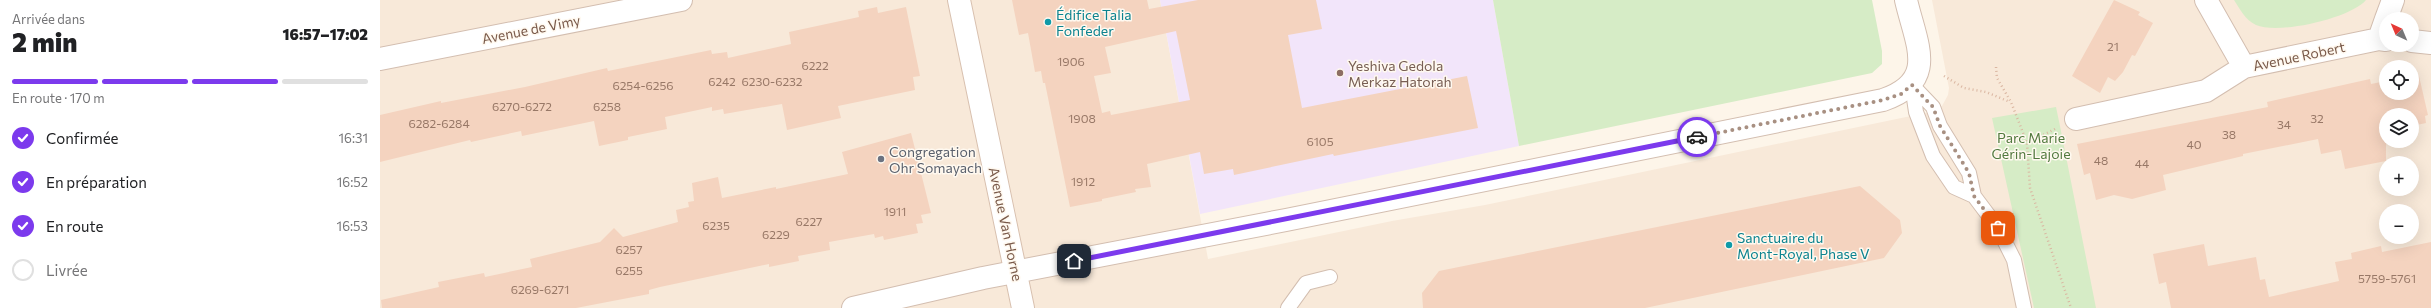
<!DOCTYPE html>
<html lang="fr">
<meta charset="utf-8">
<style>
:root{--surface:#fff;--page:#f2f2f2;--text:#202124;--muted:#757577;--line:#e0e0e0;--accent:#7c3aed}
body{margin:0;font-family:Commissioner,sans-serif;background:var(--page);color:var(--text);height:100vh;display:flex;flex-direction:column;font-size:15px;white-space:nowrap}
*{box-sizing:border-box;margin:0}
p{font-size:13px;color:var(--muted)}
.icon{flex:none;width:22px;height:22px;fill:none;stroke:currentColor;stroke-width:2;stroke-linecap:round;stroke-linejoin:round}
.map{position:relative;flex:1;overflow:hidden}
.drawer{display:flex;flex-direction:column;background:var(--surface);width:380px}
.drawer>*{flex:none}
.needle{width:26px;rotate:316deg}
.fabs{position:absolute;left:1999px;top:12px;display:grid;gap:8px}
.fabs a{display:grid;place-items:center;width:40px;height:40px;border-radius:50%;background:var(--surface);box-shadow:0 4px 16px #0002;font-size:20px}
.pin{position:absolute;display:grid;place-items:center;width:34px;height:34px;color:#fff;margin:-17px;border-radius:8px;box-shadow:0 2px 6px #0006}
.courier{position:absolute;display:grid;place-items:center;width:40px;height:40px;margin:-20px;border:3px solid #7c3aed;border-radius:50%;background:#fff;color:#222;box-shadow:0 1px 5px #0007}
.summary em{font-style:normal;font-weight:800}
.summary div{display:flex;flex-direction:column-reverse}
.summary{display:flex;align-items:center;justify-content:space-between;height:68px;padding:0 12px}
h1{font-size:26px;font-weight:800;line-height:30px}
.bar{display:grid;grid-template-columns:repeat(4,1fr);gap:6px 4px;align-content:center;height:48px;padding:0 12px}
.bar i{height:5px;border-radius:3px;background:var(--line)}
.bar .selected{background:var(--accent)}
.bar p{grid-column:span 4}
ol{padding:0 12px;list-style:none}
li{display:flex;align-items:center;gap:12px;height:44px}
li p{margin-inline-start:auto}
li .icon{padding:4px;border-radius:50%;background:var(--accent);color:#fff;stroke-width:4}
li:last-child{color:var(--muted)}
li i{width:22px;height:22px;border:2px solid var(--line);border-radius:50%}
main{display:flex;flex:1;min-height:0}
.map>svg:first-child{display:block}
.residential{fill:#f8e9d9;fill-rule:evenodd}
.education{fill:#f2e5fa}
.green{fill:#d6ecc6}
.building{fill:#f4d3bf;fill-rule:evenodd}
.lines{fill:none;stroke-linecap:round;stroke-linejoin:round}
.lane-casing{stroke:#d3beb0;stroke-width:16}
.street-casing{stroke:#d3beb0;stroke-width:24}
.secondary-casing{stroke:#d8c0af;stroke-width:24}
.path{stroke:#dab6a1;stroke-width:2.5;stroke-dasharray:1 3;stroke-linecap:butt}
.lane{stroke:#fff;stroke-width:14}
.street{stroke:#fff;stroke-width:22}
.secondary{stroke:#fff;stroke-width:22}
.done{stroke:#a89082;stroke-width:4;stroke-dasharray:0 7.2}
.route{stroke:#7c3aed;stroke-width:5}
.culture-dot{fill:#0f9aa8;stroke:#fff9f0;stroke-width:1.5}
.education-dot{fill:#8d6e63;stroke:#fff9f0;stroke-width:1.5}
.worship-dot{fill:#6b7280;stroke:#fff9f0;stroke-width:1.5}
.labels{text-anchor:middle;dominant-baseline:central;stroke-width:3;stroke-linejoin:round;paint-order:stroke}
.number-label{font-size:12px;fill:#987867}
.culture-label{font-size:14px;fill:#0d838f;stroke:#fff9f0;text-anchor:start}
.street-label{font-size:14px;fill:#7a5a4a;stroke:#fff9f0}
.education-label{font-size:14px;fill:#785e54;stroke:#fff9f0;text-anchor:start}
.park-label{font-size:14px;fill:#527a3f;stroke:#fff9f0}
.worship-label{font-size:14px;fill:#5b616d;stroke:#fff9f0;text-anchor:start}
</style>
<main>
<section class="drawer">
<div class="summary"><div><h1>2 min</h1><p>Arrivée dans</p></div><em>16:57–17:02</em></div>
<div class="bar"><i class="selected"></i><i class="selected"></i><i class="selected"></i><i></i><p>En route · 170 m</p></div>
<ol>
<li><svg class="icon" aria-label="check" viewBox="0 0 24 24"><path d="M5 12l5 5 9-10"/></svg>Confirmée<p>16:31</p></li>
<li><svg class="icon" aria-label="check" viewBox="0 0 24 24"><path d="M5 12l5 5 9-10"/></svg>En préparation<p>16:52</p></li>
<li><svg class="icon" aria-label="check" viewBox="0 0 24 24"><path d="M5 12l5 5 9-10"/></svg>En route<p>16:53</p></li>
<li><i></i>Livrée</li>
</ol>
</section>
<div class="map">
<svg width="2051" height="308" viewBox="0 0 2051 308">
<rect width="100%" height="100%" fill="#fdf5e9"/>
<!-- residential -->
<path class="residential" d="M0,0H780L828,259L1012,221L1105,205L1550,112L1562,106L1568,95L1569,88L1552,0H2051V308H0ZM2006,19H2032V45H2006ZM2006,67H2032V93H2006ZM2006,115H2032V141H2006ZM2006,163H2032V189H2006ZM2006,211H2032V237H2006Z"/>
<!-- education -->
<path class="education" d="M780,0H1113L1139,146L820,214Z"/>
<!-- green -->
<path class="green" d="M1113,0H1492L1502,51V64L1492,73L1139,146Z
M1854,0H1986C1971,18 1899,35 1876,25C1865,20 1860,9 1854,0Z
M1676,107L1680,126L1716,308H1654L1612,118Z"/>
<!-- building -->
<path class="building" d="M632,0H767L769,9L818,0H936L942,29L908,35L922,108L1087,76L1098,128L954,156L953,154L854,175L853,169L824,174L820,152L767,164L771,187L755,189L756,192L722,199V201L690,207L665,83H663L661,71L655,72L648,33L639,35ZM796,31L810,100L731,115L730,111L722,113L714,76L731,73L725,47Z
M1734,0L1760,12L1758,15L1773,23L1755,56L1752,55L1743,72L1735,81L1728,77L1720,93L1692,76Z
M497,7L498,13L526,7L540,76L533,77L535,90L458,106L461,118L407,130L402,104L344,114L343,109L332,111V107L285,117L287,129L248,137V140L219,146L214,121L142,136L141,131L91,142L90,140L0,162V115L61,101V103L145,87L227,68L228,71L331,50L332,54L347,52L348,58L411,44L409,32L479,17L478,11Z
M2037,74L2039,76L2048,115L2045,116L2046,123L2032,126V115H2006V161L1965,169L1961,150L1941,154L1938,139L1863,154V156L1783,175L1786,190L1752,199L1734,195L1716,200L1710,173L1704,175L1697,144L1888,107L1887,102L1990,79L1991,84L2006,81V93H2032V75Z
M531,133L551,213L541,215L543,223L536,224L538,233L504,240L503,236L495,238L494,234L449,242L450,250L418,256L419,261L389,267V264L280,287L269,290V294L196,308H2L1,300L59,287L58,282L104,273L105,277L152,267L150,259L220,242L234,228L243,237L298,222L296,210L309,207L308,202L314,201L312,183L338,177L342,198L396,187V189L468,174L462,152Z
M1480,186L1520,220L1522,233L1504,258L1265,308H1043L1042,293L1059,271Z
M2051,242V308H1791L1786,282L1779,284L1773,254L1824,244L1828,266L1876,257L1880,280L1885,279L1889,297L1959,281L1955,262L1972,259L1971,253L2001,246L2002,252Z"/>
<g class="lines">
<defs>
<path id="lane" d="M1532,85L1553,107L1560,126L1589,173L1594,196L1618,228L1634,260L1644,308
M1532,85L1536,112L1553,156L1574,187L1594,196
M908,308L926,283L950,277"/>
<path id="street" d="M1826,0L1864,67
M2006,19L2013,0
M1999,39L2006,19
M2032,41L2051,43
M0,59L301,0
M1696,119L1826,91L1864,67L1999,39L2006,40
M473,308L603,278L906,220L1503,100C1559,81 1536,44 1526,0"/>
<path id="secondary" d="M579,0L643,308"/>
</defs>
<!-- lane casing -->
<use href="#lane" class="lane-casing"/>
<!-- street casing -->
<use href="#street" class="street-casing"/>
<!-- secondary casing -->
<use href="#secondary" class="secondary-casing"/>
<!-- path -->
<path class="path" d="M1616,67L1617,78L1631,102L1647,143
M1564,76L1584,88L1606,92L1630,102
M1675,129L1647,143L1650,188L1691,308"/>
<!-- lane -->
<use href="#lane" class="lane"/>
<!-- street -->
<use href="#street" class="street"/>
<!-- secondary -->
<use href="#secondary" class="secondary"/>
</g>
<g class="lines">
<!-- done -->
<path class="done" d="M1317,137L1503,100L1521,94L1532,85L1553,107L1560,126L1589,173L1594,196L1618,228"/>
<!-- route -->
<path class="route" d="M694,261L1317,137"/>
</g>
<!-- markers -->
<g class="culture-dot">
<circle cx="668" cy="22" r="4"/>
<circle cx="1349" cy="245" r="4"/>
</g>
<circle class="education-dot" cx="960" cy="73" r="4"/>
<circle class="worship-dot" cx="501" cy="159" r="4"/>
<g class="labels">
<!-- number labels -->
<g class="number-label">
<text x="1733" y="46">21</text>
<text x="691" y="61">1906</text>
<text x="435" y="65">6222</text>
<text x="342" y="81">6242</text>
<text x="392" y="81">6230-6232</text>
<text x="263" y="85">6254-6256</text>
<text x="142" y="106">6270-6272</text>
<text x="227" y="106">6258</text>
<text x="702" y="118">1908</text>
<text x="1937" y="118">32</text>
<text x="59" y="123">6282-6284</text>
<text x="1904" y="124">34</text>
<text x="1849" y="134">38</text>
<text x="940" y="141">6105</text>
<text x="1814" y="144">40</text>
<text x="1721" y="160">48</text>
<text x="1762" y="163">44</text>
<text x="703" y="181">1912</text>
<text x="515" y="211">1911</text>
<text x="429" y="221">6227</text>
<text x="336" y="225">6235</text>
<text x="396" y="234">6229</text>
<text x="249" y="249">6257</text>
<text x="249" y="270">6255</text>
<text x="2007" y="278">5759-5761</text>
<text x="160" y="289">6269-6271</text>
</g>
<!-- culture labels -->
<g class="culture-label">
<text x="676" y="14">Édifice Talia<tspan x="676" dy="16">Fonfeder</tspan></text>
<text x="1357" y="237">Sanctuaire du<tspan x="1357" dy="16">Mont-Royal, Phase V</tspan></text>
</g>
<!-- street labels -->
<g class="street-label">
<text transform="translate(151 29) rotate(-11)">Avenue de Vimy</text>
<text transform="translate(1919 56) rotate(-12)">Avenue Robert</text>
<text transform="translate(626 224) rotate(78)">Avenue Van Horne</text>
</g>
<!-- education labels -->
<g class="education-label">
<text x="968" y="65">Yeshiva Gedola<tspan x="968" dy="16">Merkaz Hatorah</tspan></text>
</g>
<!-- park labels -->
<g class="park-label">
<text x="1651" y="137">Parc Marie<tspan x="1651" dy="16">Gérin-Lajoie</tspan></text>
</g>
<!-- worship labels -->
<g class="worship-label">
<text x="509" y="151">Congregation<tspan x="509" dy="16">Ohr Somayach</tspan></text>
</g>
</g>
</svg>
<div class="fabs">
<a><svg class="needle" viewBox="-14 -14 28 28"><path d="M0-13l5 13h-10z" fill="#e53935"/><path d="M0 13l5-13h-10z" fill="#757577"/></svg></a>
<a><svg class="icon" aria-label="locate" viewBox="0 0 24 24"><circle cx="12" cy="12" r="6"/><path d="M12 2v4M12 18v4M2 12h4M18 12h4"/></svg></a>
<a><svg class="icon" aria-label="layers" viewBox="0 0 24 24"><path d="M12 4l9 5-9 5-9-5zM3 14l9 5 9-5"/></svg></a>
<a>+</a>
<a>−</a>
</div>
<div class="pin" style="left:1618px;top:228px;background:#ea580c"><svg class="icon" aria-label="bag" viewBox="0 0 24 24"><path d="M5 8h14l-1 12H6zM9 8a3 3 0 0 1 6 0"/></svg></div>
<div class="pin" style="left:694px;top:261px;background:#1f2937"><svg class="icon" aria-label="home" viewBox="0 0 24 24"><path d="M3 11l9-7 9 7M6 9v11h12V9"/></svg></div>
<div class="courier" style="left:1317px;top:137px"><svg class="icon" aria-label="car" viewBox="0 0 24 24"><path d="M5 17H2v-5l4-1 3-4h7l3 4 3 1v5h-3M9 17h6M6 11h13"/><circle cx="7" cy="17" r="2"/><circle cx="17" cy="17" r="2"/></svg></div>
</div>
</main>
